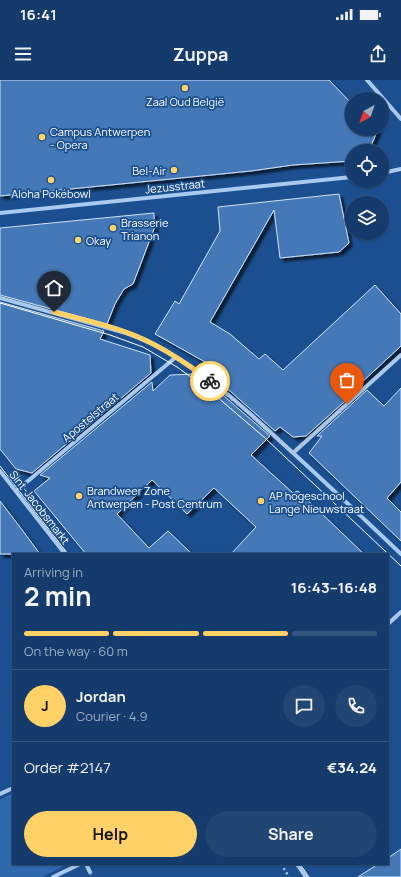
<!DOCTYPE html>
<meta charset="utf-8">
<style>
:root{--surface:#143b6b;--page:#214673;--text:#f1f3f6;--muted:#9dadc1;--line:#33557e;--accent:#ffd166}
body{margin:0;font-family:Manrope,sans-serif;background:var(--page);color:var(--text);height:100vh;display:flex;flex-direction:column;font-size:15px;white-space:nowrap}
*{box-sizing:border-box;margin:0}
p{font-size:13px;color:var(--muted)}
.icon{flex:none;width:22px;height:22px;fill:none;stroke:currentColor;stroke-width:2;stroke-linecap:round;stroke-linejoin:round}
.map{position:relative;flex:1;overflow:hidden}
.panel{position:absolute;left:12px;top:473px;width:377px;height:312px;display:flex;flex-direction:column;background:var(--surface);border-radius:0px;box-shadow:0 1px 3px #0004,0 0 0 1px var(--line)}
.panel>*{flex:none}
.needle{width:26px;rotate:220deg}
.fabs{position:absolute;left:345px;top:12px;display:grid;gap:8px}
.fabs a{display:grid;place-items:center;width:44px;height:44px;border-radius:50%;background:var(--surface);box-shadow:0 1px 3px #0004,0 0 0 1px var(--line);font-size:20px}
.pin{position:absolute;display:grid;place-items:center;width:34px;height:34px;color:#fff;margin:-41px -17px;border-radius:50% 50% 50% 0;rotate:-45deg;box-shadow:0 0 4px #0007}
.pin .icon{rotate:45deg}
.courier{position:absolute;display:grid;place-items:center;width:40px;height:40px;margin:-20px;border:3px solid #ffd166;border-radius:50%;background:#fff;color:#222;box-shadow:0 1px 5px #0007}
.head em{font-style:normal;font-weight:700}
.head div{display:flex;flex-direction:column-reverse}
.head{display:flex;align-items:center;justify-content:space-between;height:68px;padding:0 12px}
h1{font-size:26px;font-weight:700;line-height:30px}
.bar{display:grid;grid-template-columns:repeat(4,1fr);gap:6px 4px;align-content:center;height:48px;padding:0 12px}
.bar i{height:5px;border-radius:3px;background:var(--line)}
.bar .selected{background:var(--accent)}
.bar p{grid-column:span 4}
.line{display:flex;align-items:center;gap:10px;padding:0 12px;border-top:1px solid var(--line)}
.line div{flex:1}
.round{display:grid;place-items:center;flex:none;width:42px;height:42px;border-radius:21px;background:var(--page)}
.action{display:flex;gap:8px;margin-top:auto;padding:8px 12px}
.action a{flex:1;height:46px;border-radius:24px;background:var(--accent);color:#111;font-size:16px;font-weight:700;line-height:46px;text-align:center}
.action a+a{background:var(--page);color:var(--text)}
.status{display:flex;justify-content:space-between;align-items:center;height:28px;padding:0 20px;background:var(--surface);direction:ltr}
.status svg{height:11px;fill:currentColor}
header{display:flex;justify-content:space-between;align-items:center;height:52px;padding:0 12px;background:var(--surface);font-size:18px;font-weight:700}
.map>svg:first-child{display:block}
.green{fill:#2e69ad}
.building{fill:#4478b7;stroke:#cfe3fa;filter:url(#shadow)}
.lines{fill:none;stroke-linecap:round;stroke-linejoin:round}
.street-tunnel{stroke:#3d69a0;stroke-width:4;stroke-dasharray:4 2;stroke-linecap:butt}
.path{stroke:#a9c9ee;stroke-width:2.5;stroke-dasharray:2 3;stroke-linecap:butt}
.street{stroke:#a9c9ee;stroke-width:4}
.tram{stroke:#fff;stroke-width:1}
.done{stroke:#afc1d8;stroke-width:4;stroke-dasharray:0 7.2}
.route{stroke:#ffd166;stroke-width:5}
.poi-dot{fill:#ffd166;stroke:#1b4f8f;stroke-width:1.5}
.labels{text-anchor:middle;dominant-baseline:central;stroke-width:3.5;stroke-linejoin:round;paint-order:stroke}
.poi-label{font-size:11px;fill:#fff;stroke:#1b4f8f;text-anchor:start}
.street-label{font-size:11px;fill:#fff;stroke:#1b4f8f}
</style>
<div class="status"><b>16:41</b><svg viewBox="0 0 49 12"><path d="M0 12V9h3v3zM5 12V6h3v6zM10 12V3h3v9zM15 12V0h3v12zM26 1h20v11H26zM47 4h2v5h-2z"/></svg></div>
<header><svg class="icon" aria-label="menu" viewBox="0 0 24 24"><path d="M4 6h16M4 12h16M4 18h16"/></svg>Zuppa<svg class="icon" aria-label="share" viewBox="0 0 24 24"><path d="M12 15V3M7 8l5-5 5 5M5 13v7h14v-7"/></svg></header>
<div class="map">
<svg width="401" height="797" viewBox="0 0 401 797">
<defs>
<filter id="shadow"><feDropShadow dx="3.5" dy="3.5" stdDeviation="1" flood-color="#0009"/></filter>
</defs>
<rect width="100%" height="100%" fill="#1b4f8f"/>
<!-- green -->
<path class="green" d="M13,713V784H68L42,797H0V720Z"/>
<!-- building -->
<path class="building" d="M0,0H329L352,24V49H378L369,71H352V81L293,85L251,91L0,116Z
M339,114L349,163L339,172L280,178L274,130L210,242L230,254L259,279L265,274L283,290L375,205L401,234V266L360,304L362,306L306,356L293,357L280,347L275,351L230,311L207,293L223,292L155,254L175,221L179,224L220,151L218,127Z
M154,133V149L133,204L124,209L115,224L107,244L0,215V148Z
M0,222L104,251L100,259L150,275L151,293L32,393L16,389L0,369Z
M195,294L225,317L270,356L251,375L293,413L298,411L364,474H231L256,447L214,408L187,434L152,400L117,434L149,468L168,451L192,474H86L34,411L50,398L40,395L152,302L153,311L170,295Z
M401,308V402L387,418L401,432V461L309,373L322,356H317L367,310L384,326Z
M0,421L23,451L40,474H0Z
M401,769V797H358L378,784H388V778Z"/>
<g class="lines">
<!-- street-tunnel -->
<path class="street-tunnel" d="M90,792L92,797"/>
<!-- path -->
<path class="path" d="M281,784L289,797"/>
<!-- street -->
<path class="street" d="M367,0L401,39
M382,93L401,89
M0,133L352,97
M0,218L126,253C186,274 235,319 281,362C322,399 361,436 401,474
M293,373L401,275
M0,391L65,474
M16,411L176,277
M388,544L401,532
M0,714L13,708
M86,784L90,792
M297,784L306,797
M53,797L80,784"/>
<!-- tram -->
<path class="tram" d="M0,223L110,255L143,267L177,287L209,310L265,358L401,486
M0,386L68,474
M300,784L309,797"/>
</g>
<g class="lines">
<!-- done -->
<path class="done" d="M210,301L246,330L293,373L347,324"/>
<!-- route -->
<path class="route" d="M54,232C85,240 117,247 145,260C169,271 190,286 210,301"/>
</g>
<!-- markers -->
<g class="poi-dot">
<circle cx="185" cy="8" r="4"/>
<circle cx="42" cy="57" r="4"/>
<circle cx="174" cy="90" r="4"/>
<circle cx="51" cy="100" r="4"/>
<circle cx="113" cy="148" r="4"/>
<circle cx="78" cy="160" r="4"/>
<circle cx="79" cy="416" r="4"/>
<circle cx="261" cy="421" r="4"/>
</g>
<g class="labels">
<!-- poi labels -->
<g class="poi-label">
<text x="185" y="21" text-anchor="middle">Zaal Oud België</text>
<text x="50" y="51">Campus Antwerpen<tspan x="50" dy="13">- Opera</tspan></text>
<text x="166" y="90" text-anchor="end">Bel-Air</text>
<text x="51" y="113" text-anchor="middle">Aloha Pokébowl</text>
<text x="121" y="142">Brasserie<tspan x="121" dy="13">Trianon</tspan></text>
<text x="86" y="160">Okay</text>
<text x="87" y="410">Brandweer Zone<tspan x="87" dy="13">Antwerpen - Post Centrum</tspan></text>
<text x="269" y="415">AP hogeschool<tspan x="269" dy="13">Lange Nieuwstraat</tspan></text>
</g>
<!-- street labels -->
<g class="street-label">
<text transform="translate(175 106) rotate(-6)">Jezusstraat</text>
<text transform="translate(90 337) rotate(-40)">Apostelstraat</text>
<text transform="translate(40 427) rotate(52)">Sint-Jacobsmarkt</text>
</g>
</g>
</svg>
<div class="fabs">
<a><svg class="needle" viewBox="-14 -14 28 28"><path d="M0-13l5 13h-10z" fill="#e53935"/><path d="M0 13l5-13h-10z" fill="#9dadc1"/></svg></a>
<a><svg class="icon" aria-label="locate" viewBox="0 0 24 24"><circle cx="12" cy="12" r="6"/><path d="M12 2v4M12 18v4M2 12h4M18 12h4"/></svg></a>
<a><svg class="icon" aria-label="layers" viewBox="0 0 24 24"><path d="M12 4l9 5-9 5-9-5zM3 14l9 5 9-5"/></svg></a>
</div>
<div class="pin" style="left:347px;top:324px;background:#ea580c"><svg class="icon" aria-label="bag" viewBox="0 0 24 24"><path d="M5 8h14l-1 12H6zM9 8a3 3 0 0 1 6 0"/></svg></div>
<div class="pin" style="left:54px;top:232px;background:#1f2937"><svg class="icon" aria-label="home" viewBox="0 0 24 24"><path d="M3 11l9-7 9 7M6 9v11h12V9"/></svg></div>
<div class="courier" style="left:210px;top:301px"><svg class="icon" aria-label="bike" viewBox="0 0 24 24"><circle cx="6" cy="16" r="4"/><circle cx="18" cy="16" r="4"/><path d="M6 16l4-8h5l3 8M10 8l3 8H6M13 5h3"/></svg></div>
<section class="panel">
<div class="head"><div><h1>2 min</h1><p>Arriving in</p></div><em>16:43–16:48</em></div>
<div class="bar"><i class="selected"></i><i class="selected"></i><i class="selected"></i><i></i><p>On the way · 60 m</p></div>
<div class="line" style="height:72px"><b class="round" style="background:var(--accent);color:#111">J</b><div><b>Jordan</b><p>Courier · 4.9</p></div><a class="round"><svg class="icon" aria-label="chat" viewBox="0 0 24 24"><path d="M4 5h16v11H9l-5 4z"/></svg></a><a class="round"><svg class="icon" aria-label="phone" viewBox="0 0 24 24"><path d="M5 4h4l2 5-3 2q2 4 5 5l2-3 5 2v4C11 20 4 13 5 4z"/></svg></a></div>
<div class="line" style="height:52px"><div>Order #2147</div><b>€34.24</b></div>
<div class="action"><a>Help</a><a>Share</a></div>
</section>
</div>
